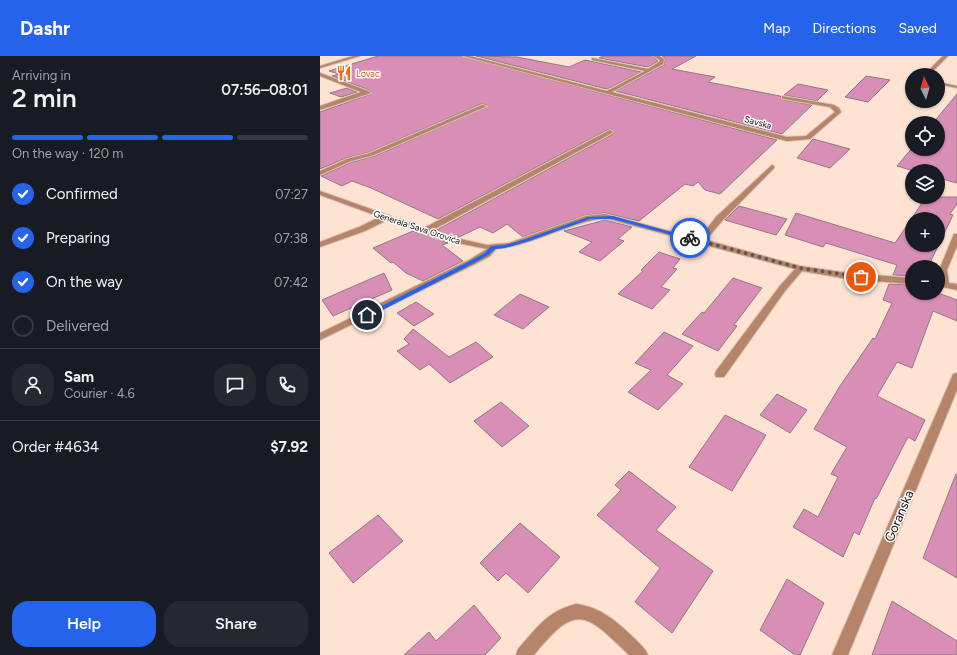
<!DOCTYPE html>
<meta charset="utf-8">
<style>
:root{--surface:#171b24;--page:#242831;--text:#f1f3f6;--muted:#9ea1a6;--line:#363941;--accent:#2563eb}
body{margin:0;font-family:Figtree,sans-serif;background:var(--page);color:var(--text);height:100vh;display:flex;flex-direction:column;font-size:15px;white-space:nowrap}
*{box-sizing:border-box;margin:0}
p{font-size:13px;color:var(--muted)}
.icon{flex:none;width:22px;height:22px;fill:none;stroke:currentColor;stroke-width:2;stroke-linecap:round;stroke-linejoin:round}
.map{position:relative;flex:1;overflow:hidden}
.details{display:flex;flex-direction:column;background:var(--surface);width:320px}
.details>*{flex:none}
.needle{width:26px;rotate:355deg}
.buttons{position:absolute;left:585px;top:12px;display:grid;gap:8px}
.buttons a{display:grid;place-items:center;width:40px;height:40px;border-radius:50%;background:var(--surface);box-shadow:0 1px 3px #0004;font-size:20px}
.pin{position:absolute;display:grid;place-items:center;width:34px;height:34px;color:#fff;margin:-17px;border:2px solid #fff;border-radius:50%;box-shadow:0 1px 4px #0007}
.courier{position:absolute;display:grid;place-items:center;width:40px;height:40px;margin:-20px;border:3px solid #2563eb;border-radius:50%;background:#fff;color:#222;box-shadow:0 1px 5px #0007}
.overview em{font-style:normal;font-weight:600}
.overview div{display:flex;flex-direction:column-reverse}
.overview{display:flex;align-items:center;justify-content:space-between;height:68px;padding:0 12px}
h1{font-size:26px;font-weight:600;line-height:30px}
.bar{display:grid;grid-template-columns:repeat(4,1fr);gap:6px 4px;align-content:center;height:48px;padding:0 12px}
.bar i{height:5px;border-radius:3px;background:var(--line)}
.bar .on{background:var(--accent)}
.bar p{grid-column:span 4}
.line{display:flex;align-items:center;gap:10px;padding:0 12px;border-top:1px solid var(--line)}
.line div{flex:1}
.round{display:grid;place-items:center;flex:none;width:42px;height:42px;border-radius:16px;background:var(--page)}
ol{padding:0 12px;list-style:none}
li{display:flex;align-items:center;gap:12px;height:44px}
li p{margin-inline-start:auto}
li .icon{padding:4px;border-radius:50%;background:var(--accent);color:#fff;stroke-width:4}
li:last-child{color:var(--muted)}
li i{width:22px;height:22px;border:2px solid var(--line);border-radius:50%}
.action{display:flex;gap:8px;margin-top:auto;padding:8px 12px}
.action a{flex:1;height:46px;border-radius:16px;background:var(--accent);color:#fff;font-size:16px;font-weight:600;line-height:46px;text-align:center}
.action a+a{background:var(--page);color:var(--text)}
header{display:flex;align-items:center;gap:24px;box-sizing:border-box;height:56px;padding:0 20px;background:var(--accent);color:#fff}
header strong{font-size:19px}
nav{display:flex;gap:22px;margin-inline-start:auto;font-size:14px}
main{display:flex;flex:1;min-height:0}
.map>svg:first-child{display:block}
.building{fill:#d98eb5;stroke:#927885;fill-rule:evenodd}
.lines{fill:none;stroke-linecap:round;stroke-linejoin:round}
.minor-casing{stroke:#d9c1b2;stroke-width:2}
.minor{fill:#b68468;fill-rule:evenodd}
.route{fill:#2563eb}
.done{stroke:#66574e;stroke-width:4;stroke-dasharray:0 7.2}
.labels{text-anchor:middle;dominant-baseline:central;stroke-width:3;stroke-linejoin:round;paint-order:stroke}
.far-food-label{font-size:9px;fill:#c56008;stroke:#fff;text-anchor:start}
.far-street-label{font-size:9px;fill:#140c07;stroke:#fff}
.near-street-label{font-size:13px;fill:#140c07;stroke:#fff}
</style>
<header>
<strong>Dashr</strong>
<nav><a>Map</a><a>Directions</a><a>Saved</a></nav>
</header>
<main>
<section class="details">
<div class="overview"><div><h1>2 min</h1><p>Arriving in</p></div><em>07:56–08:01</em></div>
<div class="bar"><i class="on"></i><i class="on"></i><i class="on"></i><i></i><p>On the way · 120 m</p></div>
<ol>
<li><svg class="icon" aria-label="check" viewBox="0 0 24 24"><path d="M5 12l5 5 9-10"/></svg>Confirmed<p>07:27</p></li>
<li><svg class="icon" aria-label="check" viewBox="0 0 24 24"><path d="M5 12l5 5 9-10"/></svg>Preparing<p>07:38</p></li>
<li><svg class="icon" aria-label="check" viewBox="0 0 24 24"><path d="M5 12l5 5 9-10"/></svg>On the way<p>07:42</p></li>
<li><i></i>Delivered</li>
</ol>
<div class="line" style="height:72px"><a class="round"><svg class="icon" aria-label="person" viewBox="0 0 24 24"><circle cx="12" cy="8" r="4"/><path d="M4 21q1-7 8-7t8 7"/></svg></a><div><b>Sam</b><p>Courier · 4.6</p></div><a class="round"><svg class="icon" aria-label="chat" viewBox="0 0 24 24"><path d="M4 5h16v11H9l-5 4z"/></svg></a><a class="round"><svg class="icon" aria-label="phone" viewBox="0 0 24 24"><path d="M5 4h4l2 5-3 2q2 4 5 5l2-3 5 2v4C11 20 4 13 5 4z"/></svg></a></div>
<div class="line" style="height:52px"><div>Order #4634</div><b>$7.92</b></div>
<div class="action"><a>Help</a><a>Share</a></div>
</section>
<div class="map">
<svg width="637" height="599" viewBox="0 0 637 599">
<rect width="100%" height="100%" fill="#fee3d3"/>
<!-- building -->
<path class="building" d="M58,0H142L457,84L400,138L385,134L378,126L373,130L365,128L319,165L285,157L266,159L203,181L187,168L173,177L160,171L139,181L115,175L293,78L294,76L289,73L118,163L51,132L32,125L22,130L1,120L32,106L55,100L168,50L167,49L161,48L50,96L26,102L0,113V56L51,38L52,37L49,34L12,20L19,18L9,15Z
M156,0L197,1L249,11L265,4L321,16L287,33Z
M283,0H332L338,5L328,11L279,2Z
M342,0H376L352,13L395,21L388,26L460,40L464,44L492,49L462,78L296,35L344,9L345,2Z
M546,20L570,24L548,46L525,41Z
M478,28L508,34L497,45L464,39Z
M27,32L37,36L21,41L10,37Z
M637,38V127L618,122V115H594L577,110L592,92V93H618V67H613Z
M493,83L530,93L510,112L477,102Z
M606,141H637V148L630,158L633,159L608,211H592V220L573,219L577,209L506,187L503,191L465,179L476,157L575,187ZM592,163H618V189H592Z
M419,150L467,163L456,179L405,164Z
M285,164L312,171L298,183L304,185L280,205L259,196L272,186L244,175Z
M93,175L128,187L122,189L143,205L103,225L86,217L73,206L71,207L53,192Z
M339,196L360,203L353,212L357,213L341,231L350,234L332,253L298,238L323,215L321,214Z
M64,217L72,234L13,260L2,244Z
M413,222L442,232L414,269L417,270L398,295L362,278L382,256L384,257Z
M569,228L592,229V237H618L637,244V265L613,255L592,312L577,306L557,340L605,364L595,385L588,381L556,443L555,442L539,479L534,476L523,501L473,471L484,453L498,461L518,421L511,418L527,391L494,373L520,330L553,282L555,283L572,247L563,244Z
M200,238L229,251L203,273L174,259Z
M96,246L114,258L94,270L77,257Z
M93,273L129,301L156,286L173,301L130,327L109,308L100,314L77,295L89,288L84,283Z
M344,276L373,290L347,319L363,328L338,354L308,336L331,314L315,307Z
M457,338L487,354L470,377L440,359Z
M181,346L209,370L182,391L154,365Z
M405,359L446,379L412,435L369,411Z
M309,415L356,451L336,474L393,515L352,577L315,546L340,512L277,459L301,434L295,429Z
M636,418H637V522L603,502Z
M58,459L83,485L33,527L9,497Z
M200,467L240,501L208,537L186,517L178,525L160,507Z
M467,523L504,547L480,599H475L440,574Z
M572,545L637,585V599H552Z
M154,549L181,582L165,599H84L109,576L116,585Z"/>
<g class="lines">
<defs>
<path id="minor" d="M33,0H40L0,12V10Z
M143,0H150L287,35L325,15L272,4V2L328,13L339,6L340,4L333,0H339L344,3L343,8L292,36L467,81L486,80L515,56L510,51L464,43L462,42V40L514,49L519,52L521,56L490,83L467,85Z
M623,0H628L609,19H604Z
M0,17L48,35L51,37L0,54V50L41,36L0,20Z
M618,26L637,30V32L618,28Z
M162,49L167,50L54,99L31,105L0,119V115L27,103L50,97Z
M290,74L293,76L292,77L111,175L123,179L167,189L189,187L266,160L285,158L379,183L396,161L452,109L454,110V112L402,165L386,184L480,210L528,217L592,222V228L528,223L482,215L465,235L404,321H396L395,318L396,315L459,231L475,213L285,162C247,167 214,189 176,193L170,200L155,208L0,284V277L149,204L167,193L118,183L67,164L45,175L0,191V186L39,171L60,161L0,139V135L104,172Z
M634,178H637V190L627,214L629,227L637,228V234L618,230V226H620L619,214Z
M637,317V334L528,599H512L632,321L633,318Z
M256,548C281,551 297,566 314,582C320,588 325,592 328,599H309C265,556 256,547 214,599H196L198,593C218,571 226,556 256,548Z"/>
</defs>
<!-- minor casing -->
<use href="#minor" class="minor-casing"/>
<!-- minor -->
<use href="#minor" class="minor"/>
</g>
<!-- route -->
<path class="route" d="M293,160L373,182L370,184L293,163H270L209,185L185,192L175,193L168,199L154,207L49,261L44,259L150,205L165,197L171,190L185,189L206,183L268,161Z"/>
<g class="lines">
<!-- done -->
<path class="done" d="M370,182L480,212L541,221"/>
</g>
<!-- icons -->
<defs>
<symbol id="restaurant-bare" viewBox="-9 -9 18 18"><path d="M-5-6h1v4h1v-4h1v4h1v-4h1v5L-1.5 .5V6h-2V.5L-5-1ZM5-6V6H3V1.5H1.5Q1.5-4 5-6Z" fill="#e8710a" stroke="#fff" stroke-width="2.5" paint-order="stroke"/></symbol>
</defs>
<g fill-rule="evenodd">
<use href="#restaurant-bare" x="13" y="6" width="22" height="22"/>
</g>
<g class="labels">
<!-- far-food labels -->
<g class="far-food-label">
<text x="36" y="17">Lovac</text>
</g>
<!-- far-street labels -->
<g class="far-street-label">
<text transform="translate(438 66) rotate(15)">Savska</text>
<text transform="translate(97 171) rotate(18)">Generala Sava Orovića</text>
</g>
<!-- near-street labels -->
<g class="near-street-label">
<text transform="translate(579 460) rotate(-67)">Goranska</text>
</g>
</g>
</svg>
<div class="buttons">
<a><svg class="needle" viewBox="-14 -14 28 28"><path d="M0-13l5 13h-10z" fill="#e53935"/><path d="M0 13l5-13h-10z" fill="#9ea1a6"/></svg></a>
<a><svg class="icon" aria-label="locate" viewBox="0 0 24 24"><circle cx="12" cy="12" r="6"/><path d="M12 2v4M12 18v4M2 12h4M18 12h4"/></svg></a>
<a><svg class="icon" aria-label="layers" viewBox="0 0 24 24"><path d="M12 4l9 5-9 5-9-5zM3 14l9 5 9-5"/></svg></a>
<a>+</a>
<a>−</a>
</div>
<div class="pin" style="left:541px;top:221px;background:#ea580c"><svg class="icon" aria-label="bag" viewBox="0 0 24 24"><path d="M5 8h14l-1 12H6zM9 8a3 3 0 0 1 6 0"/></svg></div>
<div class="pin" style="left:47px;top:259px;background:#1f2937"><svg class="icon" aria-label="home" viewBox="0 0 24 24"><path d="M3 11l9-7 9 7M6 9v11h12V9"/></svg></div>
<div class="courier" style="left:370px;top:182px"><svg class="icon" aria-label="bike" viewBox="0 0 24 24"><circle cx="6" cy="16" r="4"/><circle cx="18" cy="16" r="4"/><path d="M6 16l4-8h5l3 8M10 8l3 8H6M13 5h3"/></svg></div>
</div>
</main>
